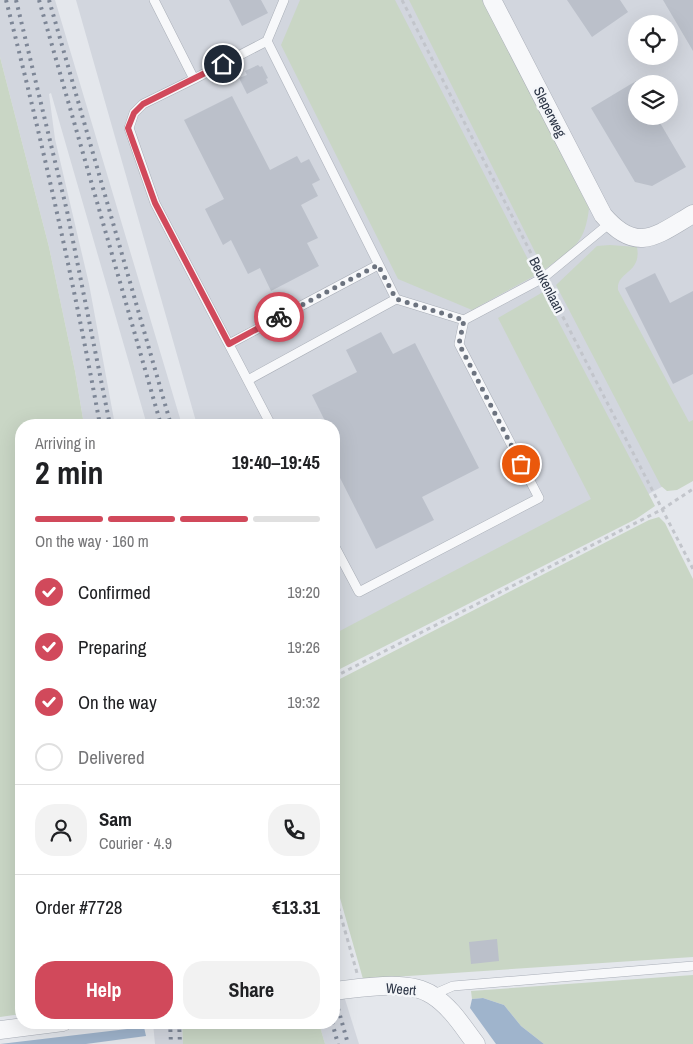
<!DOCTYPE html>
<meta charset="utf-8">
<style>
:root{--surface:#fff;--page:#f2f2f2;--text:#202124;--muted:#757577;--line:#e0e0e0;--accent:#d1495b}
body{margin:0;font-family:"Archivo Narrow",sans-serif;background:var(--page);color:var(--text);height:100vh;display:flex;flex-direction:column;font-size:19px;white-space:nowrap}
*{box-sizing:border-box;margin:0}
p{font-size:16px;color:var(--muted)}
.icon{flex:none;width:28px;height:28px;fill:none;stroke:currentColor;stroke-width:2;stroke-linecap:round;stroke-linejoin:round}
.map{position:relative;flex:1;overflow:hidden}
.drawer{position:absolute;left:15px;top:419px;width:325px;height:610px;display:flex;flex-direction:column;background:var(--surface);border-radius:20px;box-shadow:0 5px 20px #0002}
.drawer>*{flex:none}
.fabs{position:absolute;left:628px;top:15px;display:grid;gap:10px}
.fabs a{display:grid;place-items:center;width:50px;height:50px;border-radius:50%;background:var(--surface);box-shadow:0 5px 20px #0002;font-size:25px}
.pin{position:absolute;display:grid;place-items:center;width:42px;height:42px;color:#fff;margin:-21px;border:2px solid #fff;border-radius:50%;box-shadow:0 1px 5px #0007}
.courier{position:absolute;display:grid;place-items:center;width:50px;height:50px;margin:-25px;border:4px solid #d1495b;border-radius:50%;background:#fff;color:#222;box-shadow:0 1px 6px #0007}
.head em{font-style:normal;font-weight:800}
.head div{display:flex;flex-direction:column-reverse}
.head{display:flex;align-items:center;justify-content:space-between;height:85px;padding:0 20px}
h1{font-size:32px;font-weight:800;line-height:38px}
.bar{display:grid;grid-template-columns:repeat(4,1fr);gap:8px 5px;align-content:center;height:60px;padding:0 20px}
.bar i{height:6px;border-radius:4px;background:var(--line)}
.bar .on{background:var(--accent)}
.bar p{grid-column:span 4}
.line{display:flex;align-items:center;gap:12px;padding:0 20px;border-top:1px solid var(--line)}
.line div{flex:1}
.round{display:grid;place-items:center;flex:none;width:52px;height:52px;border-radius:20px;background:var(--page)}
ol{padding:0 20px;list-style:none}
li{display:flex;align-items:center;gap:15px;height:55px}
li p{margin-inline-start:auto}
li .icon{padding:5px;border-radius:50%;background:var(--accent);color:#fff;stroke-width:4}
li:last-child{color:var(--muted)}
li i{width:28px;height:28px;border:2px solid var(--line);border-radius:50%}
.button{display:flex;gap:10px;margin-top:auto;padding:10px 20px}
.button a{flex:1;height:58px;border-radius:20px;background:var(--accent);color:#fff;font-size:20px;font-weight:800;line-height:58px;text-align:center}
.button a+a{background:var(--page);color:var(--text)}
.map>svg:first-child{display:block}
.built{fill:#d2d6de;fill-rule:evenodd}
.green{fill:#c9d6c5}
.water{fill:#9fb4cc}
.building{fill:#bbc0ca}
.lines{fill:none;stroke-linecap:round;stroke-linejoin:round}
.lane-casing{stroke:#a9aeb7;stroke-width:10}
.street-casing{stroke:#a9aeb7;stroke-width:19}
.path{stroke:#c2c5cb;stroke-width:3;stroke-dasharray:4 4;stroke-linecap:butt}
.lane{stroke:#f7f8fa;stroke-width:9}
.street{stroke:#f7f8fa;stroke-width:18}
.rail{stroke:#7d8696;stroke-width:4;stroke-dasharray:2.5 5;stroke-linecap:butt}
.done{stroke:#6c737f;stroke-width:5;stroke-dasharray:0 9}
.route{stroke:#d1495b;stroke-width:6}
.labels{text-anchor:middle;dominant-baseline:central;stroke-width:5;stroke-linejoin:round;paint-order:stroke}
.street-label{font-size:14px;fill:#2b3445;stroke:#f4f6f9}
</style>
<div class="map">
<svg width="693" height="1044" viewBox="0 0 693 1044">
<rect width="100%" height="100%" fill="#e4e7ec"/>
<!-- built -->
<path class="built" d="M0,0H55L182,425H147L51,93L49,94L55,139L89,284L115,425H84L75,371L49,247L0,57Z
M76,0H693V470L334,664V425H197ZM636,24H669V56H636ZM636,84H669V116H636Z
M334,964L359,1044H325L319,1023L334,1022Z
M153,1023H182L183,1044H155Z"/>
<!-- green -->
<path class="green" d="M300,0H395L536,275L472,310L398,279L281,45Z
M409,0H482L589,208C585,245 572,249 544,270Z
M0,57L49,247L75,371L84,425H21V1014L0,1017Z
M610,245L637,247C642,274 616,271 618,290L689,422L693,420V481L677,490L667,491L661,486L556,285L597,246Z
M543,292L655,506L636,519L334,672V634L591,499L498,318Z
M659,517L665,523L693,579V957L363,979L334,877V682L649,520Z
M693,975V1044H544L521,1026L504,1005L483,998L472,999L471,991Z
M182,1023H319L325,1044H183Z"/>
<!-- water -->
<path class="water" d="M483,998L504,1005L521,1026L544,1044H496L470,1008L472,999Z
M144,1027L146,1036L86,1044H0Z"/>
<!-- building -->
<path class="building" d="M229,0H261L268,13L242,26Z
M567,0H620L628,12L592,37Z
M663,0H693V51Z
M258,65L260,67L262,66L268,78L266,79L268,83L247,94L239,78L247,75L245,71Z
M636,81V116H656L686,167L652,186L635,182L591,108Z
M232,96L270,170L297,156L301,163L309,159L320,180L312,184L318,196L301,205L318,238L307,243L319,266L271,291L260,268L248,274L231,240L223,245L205,209L224,199L184,120Z
M655,273L670,303L693,291V374L673,384L625,288Z
M381,332L393,354L415,343L479,468L422,497L434,520L376,549L334,466V425H327L312,395L357,372L346,350Z
M497,939L499,961L471,964L469,942Z"/>
<g class="lines">
<defs>
<path id="lane" d="M154,0L194,79L267,41
M284,0L267,41L396,299L464,320L543,278L610,223
M194,79L143,104L134,113L129,128L155,203L271,425
M229,344L378,265
M248,380L396,299
M334,545L359,592L539,498L459,344L464,320
M432,995L453,986L693,966"/>
<path id="street" d="M492,0L603,215C637,255 657,235 693,214
M334,991C362,988 408,979 432,995C451,1007 463,1027 476,1044
M0,1030L63,1022"/>
</defs>
<!-- lane casing -->
<use href="#lane" class="lane-casing"/>
<!-- street casing -->
<use href="#street" class="street-casing"/>
<!-- path -->
<path class="path" d="M402,0L538,267
M548,288L693,569
M334,677L661,510L693,489
M334,892L357,973"/>
<!-- lane -->
<use href="#lane" class="lane"/>
<!-- street -->
<use href="#street" class="street"/>
<!-- rail -->
<path class="rail" d="M6,0C42,141 74,282 100,425
M16,0L67,211L110,425
M39,0L161,425
M49,0L171,425
M334,994L348,1044
M170,1022L171,1044
M179,1022L180,1044
M332,1022L338,1044"/>
</g>
<g class="lines">
<!-- done -->
<path class="done" d="M279,317L378,265L396,299L464,320L459,344L521,464"/>
<!-- route -->
<path class="route" d="M223,64L143,104L134,113L128,128L155,203L229,344L279,317"/>
</g>
<g class="labels">
<!-- street labels -->
<g class="street-label">
<text transform="translate(550 112) rotate(63)">Sleperweg</text>
<text transform="translate(547 285) rotate(63)">Beukenlaan</text>
<text transform="translate(401 989) rotate(5)">Weert</text>
</g>
</g>
</svg>
<div class="fabs">
<a><svg class="icon" aria-label="locate" viewBox="0 0 24 24"><circle cx="12" cy="12" r="6"/><path d="M12 2v4M12 18v4M2 12h4M18 12h4"/></svg></a>
<a><svg class="icon" aria-label="layers" viewBox="0 0 24 24"><path d="M12 4l9 5-9 5-9-5zM3 14l9 5 9-5"/></svg></a>
</div>
<div class="pin" style="left:521px;top:464px;background:#ea580c"><svg class="icon" aria-label="bag" viewBox="0 0 24 24"><path d="M5 8h14l-1 12H6zM9 8a3 3 0 0 1 6 0"/></svg></div>
<div class="pin" style="left:223px;top:64px;background:#1f2937"><svg class="icon" aria-label="home" viewBox="0 0 24 24"><path d="M3 11l9-7 9 7M6 9v11h12V9"/></svg></div>
<div class="courier" style="left:279px;top:317px"><svg class="icon" aria-label="bike" viewBox="0 0 24 24"><circle cx="6" cy="16" r="4"/><circle cx="18" cy="16" r="4"/><path d="M6 16l4-8h5l3 8M10 8l3 8H6M13 5h3"/></svg></div>
<section class="drawer">
<div class="head"><div><h1>2 min</h1><p>Arriving in</p></div><em>19:40–19:45</em></div>
<div class="bar"><i class="on"></i><i class="on"></i><i class="on"></i><i></i><p>On the way · 160 m</p></div>
<ol>
<li><svg class="icon" aria-label="check" viewBox="0 0 24 24"><path d="M5 12l5 5 9-10"/></svg>Confirmed<p>19:20</p></li>
<li><svg class="icon" aria-label="check" viewBox="0 0 24 24"><path d="M5 12l5 5 9-10"/></svg>Preparing<p>19:26</p></li>
<li><svg class="icon" aria-label="check" viewBox="0 0 24 24"><path d="M5 12l5 5 9-10"/></svg>On the way<p>19:32</p></li>
<li><i></i>Delivered</li>
</ol>
<div class="line" style="height:90px"><a class="round"><svg class="icon" aria-label="person" viewBox="0 0 24 24"><circle cx="12" cy="8" r="4"/><path d="M4 21q1-7 8-7t8 7"/></svg></a><div><b>Sam</b><p>Courier · 4.9</p></div><a class="round"><svg class="icon" aria-label="phone" viewBox="0 0 24 24"><path d="M5 4h4l2 5-3 2q2 4 5 5l2-3 5 2v4C11 20 4 13 5 4z"/></svg></a></div>
<div class="line" style="height:65px"><div>Order #7728</div><b>€13.31</b></div>
<div class="button"><a>Help</a><a>Share</a></div>
</section>
</div>
